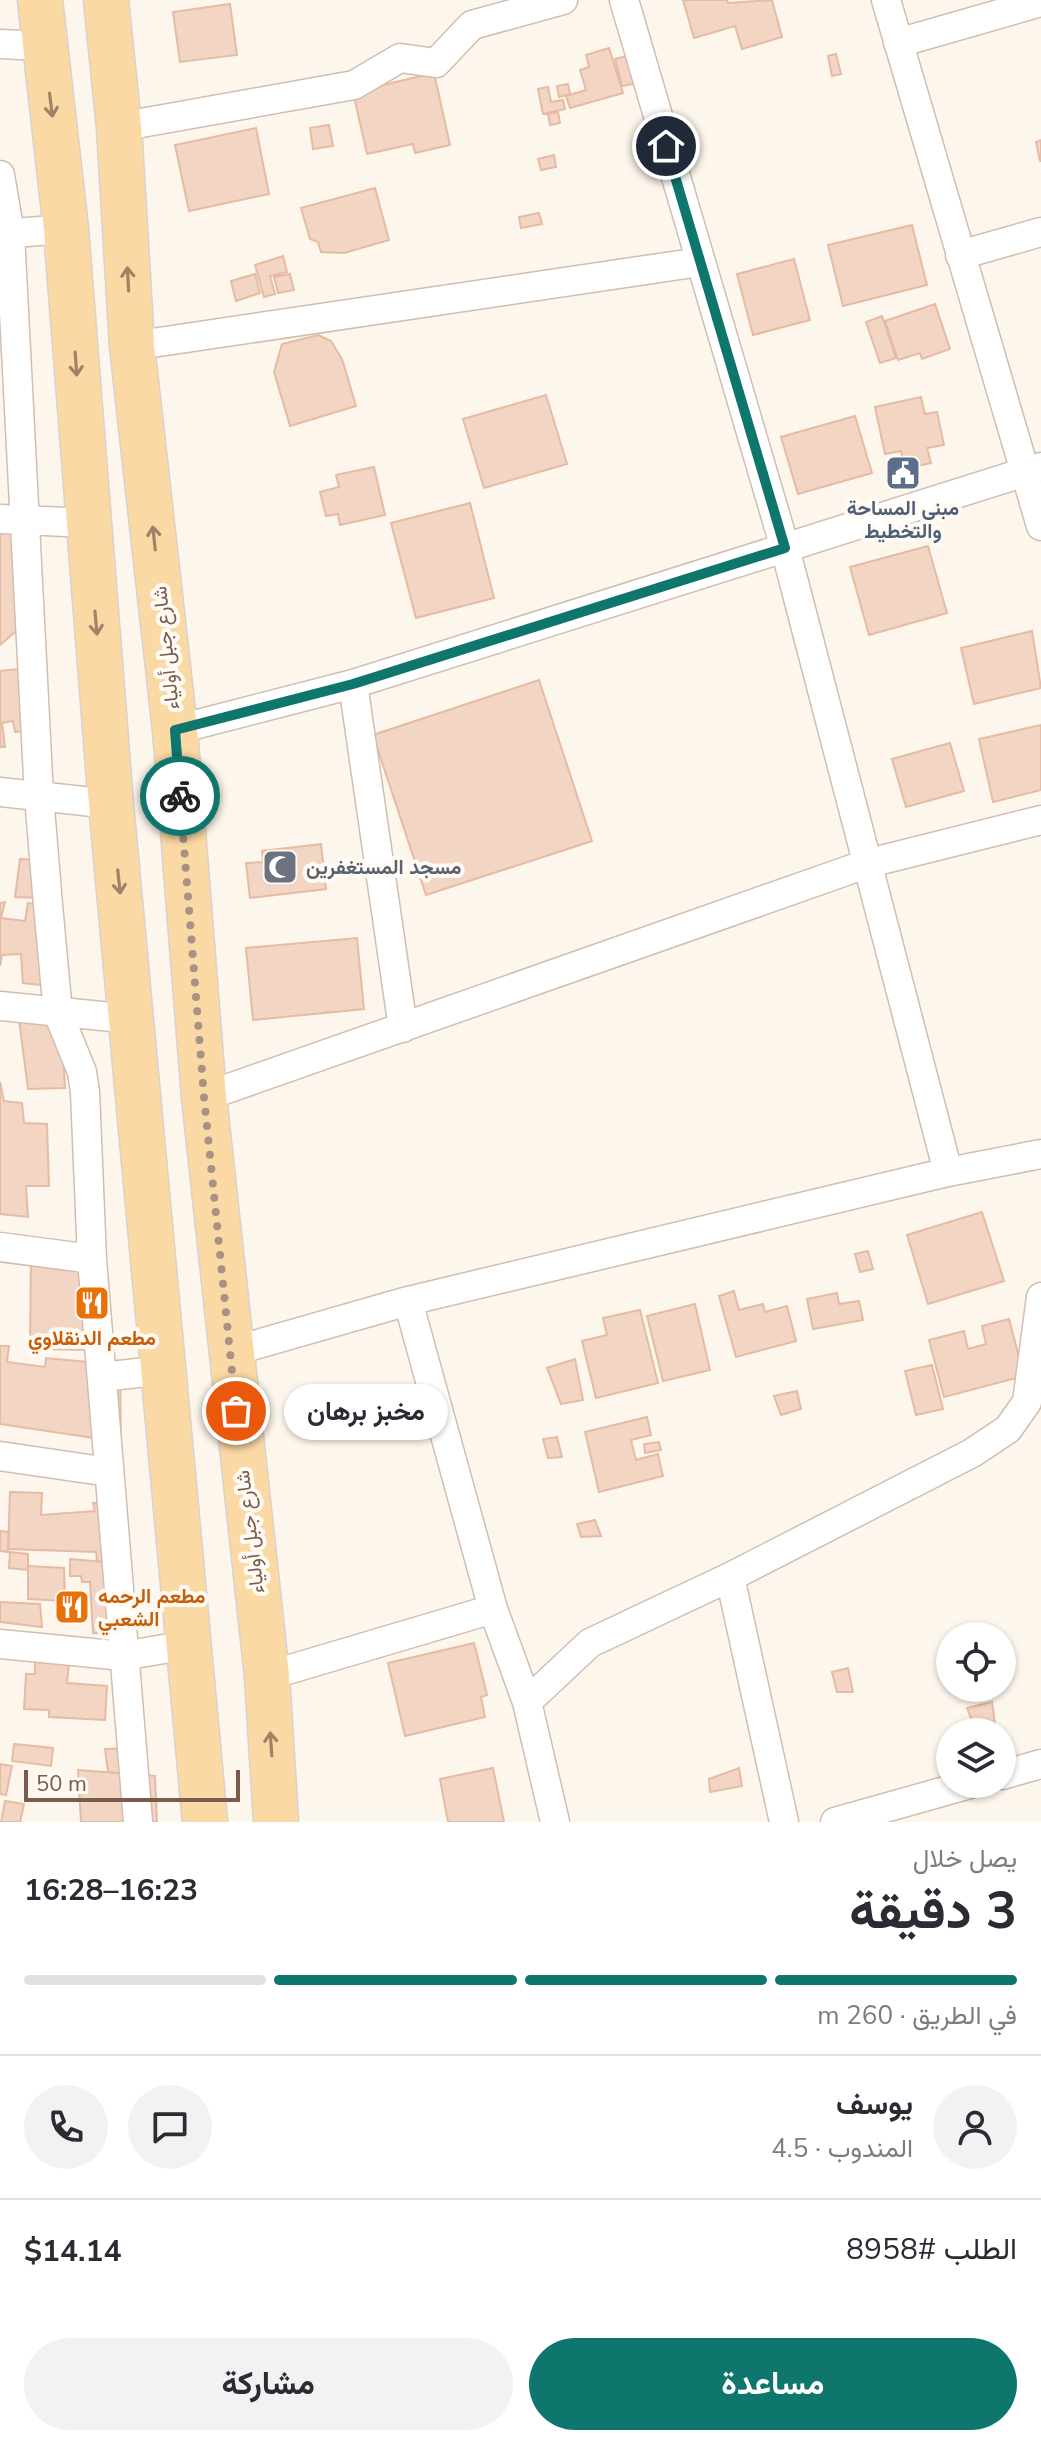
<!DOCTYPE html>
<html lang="ar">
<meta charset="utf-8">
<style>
:root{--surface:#fff;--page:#f2f2f3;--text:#2b2b33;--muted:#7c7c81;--line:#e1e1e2;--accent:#0f766e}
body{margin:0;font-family:"Nunito Sans",Vazirmatn,sans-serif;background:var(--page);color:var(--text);direction:rtl;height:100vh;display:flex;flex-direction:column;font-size:30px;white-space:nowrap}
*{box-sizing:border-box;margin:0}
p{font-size:26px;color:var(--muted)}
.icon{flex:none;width:44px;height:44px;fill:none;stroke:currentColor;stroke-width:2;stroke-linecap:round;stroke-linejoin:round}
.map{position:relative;height:1822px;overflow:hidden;direction:ltr}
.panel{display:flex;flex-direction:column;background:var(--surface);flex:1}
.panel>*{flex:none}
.fabs{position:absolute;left:936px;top:1622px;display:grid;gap:16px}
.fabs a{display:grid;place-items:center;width:80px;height:80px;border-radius:50%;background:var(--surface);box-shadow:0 2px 6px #0004;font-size:40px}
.scale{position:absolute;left:24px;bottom:20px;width:216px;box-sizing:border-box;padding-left:8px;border:4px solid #7a5c4d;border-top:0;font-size:22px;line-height:28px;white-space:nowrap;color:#7a5c4d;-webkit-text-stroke:6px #fffaf3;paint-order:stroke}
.pin{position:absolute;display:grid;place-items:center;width:68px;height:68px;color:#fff;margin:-34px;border:4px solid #fff;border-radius:50%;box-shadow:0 2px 8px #0007}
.courier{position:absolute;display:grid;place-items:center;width:80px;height:80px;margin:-40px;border:6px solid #0f766e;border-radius:50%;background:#fff;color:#222;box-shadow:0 2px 10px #0007}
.bubble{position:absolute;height:56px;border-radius:28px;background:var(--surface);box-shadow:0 2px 6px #0004;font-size:26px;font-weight:700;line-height:56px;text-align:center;direction:rtl}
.summary em{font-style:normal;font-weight:700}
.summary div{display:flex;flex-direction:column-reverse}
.summary{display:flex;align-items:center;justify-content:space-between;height:136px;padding:0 24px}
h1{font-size:52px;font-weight:700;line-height:60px}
.bar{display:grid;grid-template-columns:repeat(4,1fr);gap:12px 8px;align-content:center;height:96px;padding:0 24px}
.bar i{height:10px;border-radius:6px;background:var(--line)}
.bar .on{background:var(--accent)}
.bar p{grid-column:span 4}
.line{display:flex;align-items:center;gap:20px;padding:0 24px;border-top:2px solid var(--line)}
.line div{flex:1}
.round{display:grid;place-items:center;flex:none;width:84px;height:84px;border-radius:42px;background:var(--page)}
.button{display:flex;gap:16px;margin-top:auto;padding:16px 24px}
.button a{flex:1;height:92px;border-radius:48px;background:var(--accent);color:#fff;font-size:32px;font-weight:700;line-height:92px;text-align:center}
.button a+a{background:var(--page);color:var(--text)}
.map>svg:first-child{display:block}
.building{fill:#f3d5c3;stroke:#e6bba3;stroke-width:2}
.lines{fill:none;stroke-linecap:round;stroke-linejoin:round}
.street-casing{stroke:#d1beb0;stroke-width:31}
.primary-casing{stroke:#dad1cd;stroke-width:47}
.street{stroke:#fff;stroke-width:28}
.primary{stroke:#fbd9a5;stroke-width:44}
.oneway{stroke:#a18267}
.done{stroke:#a89285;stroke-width:8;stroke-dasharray:0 14.4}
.route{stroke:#0f766e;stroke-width:10}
.labels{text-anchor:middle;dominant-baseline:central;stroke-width:8;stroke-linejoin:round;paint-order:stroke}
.service-label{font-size:20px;font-weight:bold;fill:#4e5e75;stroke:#fffaf3}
.street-label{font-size:20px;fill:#7a5c4d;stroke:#fffaf3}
.worship-label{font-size:20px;font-weight:bold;fill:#5b616d;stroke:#fffaf3;text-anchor:start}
.food-label{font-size:20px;font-weight:bold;fill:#c56008;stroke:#fffaf3}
</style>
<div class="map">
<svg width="1041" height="1822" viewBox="0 0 1041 1822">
<rect width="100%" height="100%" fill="#fdf6ec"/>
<!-- building -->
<path class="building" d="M683,0H727L728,3L772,0L782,37L742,49L735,26L694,38Z
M230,4L237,55L180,62L173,12Z
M609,48L623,93L570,108L566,96L586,90L580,70L589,67L586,55Z
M836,54L841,74L832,76L828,56Z
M631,55L638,83L622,86L615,59Z
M434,73L450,145L415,153L413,144L367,154L353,92Z
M568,84L570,94L559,97L557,86Z
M548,87L551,102L563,100L565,109L543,114L538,89Z
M558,112L560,123L550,125L548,114Z
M329,125L333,146L313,149L310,128Z
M256,128L269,194L189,211L175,145Z
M1041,140V161H1040L1036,142Z
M554,155L556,167L541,170L538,159Z
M375,188L389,240L344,253L321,252L318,242L310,239L301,208Z
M539,213L542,224L521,228L519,217Z
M912,225L927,285L843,306L828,245Z
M283,256L287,272L270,276L275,294L264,297L255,265Z
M794,259L810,320L753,335L737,274Z
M255,274L260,293L236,301L231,281Z
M290,274L294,290L278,293L274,277Z
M935,304L950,349L922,359L920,353L898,360L885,321Z
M882,316L896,358L880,363L866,322Z
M318,335L331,341L342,359L356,406L290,426L274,372L282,344Z
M546,395L567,464L484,488L463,419Z
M921,397L925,414L937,412L944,445L927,448L931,463L904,469L901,451L885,454L875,407Z
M855,416L872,473L798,494L781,437Z
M374,467L385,515L340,525L338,514L326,516L320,492L339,487L336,475Z
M470,503L494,598L416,618L391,523Z
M22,527L28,621L0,645V529Z
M928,546L947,613L869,635L850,567Z
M1032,631L1041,688L974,704L961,648Z
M28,668L38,730L15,732L13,721L2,723L5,747H0V671Z
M539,680L592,841L426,895L373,735Z
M1041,725V790L993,802L979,739Z
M950,743L964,791L906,807L892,759Z
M321,844L326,889L250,898L246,863L263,862L262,851Z
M20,859L51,860L41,898L15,897Z
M5,902L1,918L25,921L28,903L48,905L50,986L23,983L21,954L2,955L0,966V903Z
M357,938L364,1009L253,1020L246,948Z
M18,1012L61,1016L65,1088L28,1089Z
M0,1082L4,1101L22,1103L24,1123L47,1124L49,1186H26L28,1217L0,1214Z
M982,1212L1004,1281L928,1304L907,1235Z
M868,1251L873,1269L860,1272L855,1254Z
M31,1258L89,1266L93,1350L30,1349Z
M734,1291L739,1310L763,1304L765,1312L787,1306L796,1341L736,1357L719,1296Z
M837,1293L839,1304L859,1301L863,1320L813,1329L807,1299Z
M695,1304L710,1370L663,1381L647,1316Z
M640,1310L658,1383L596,1398L582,1341L607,1335L603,1318Z
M1009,1319L1024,1376L944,1397L929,1340L964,1331L968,1349L986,1344L982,1326Z
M0,1346H9L7,1362L45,1367L46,1358L120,1365L121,1442L0,1424Z
M575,1359L583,1400L561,1404L547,1368Z
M932,1365L943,1409L916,1415L905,1371Z
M797,1391L801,1409L781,1415L774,1396Z
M647,1417L651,1435L631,1440L636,1460L658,1454L663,1476L599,1492L585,1432Z
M557,1437L562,1457L548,1458L543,1439Z
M659,1442L661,1450L645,1453L644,1444Z
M10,1492L42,1493L41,1515L95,1511L93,1503L110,1502L123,1564L97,1561L96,1552L8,1549Z
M595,1520L601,1536L581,1537L577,1524Z
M0,1531L9,1532L8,1552L0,1551Z
M10,1552L28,1554V1570L9,1568Z
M70,1559L114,1563L119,1635L93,1633L90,1582H82L81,1576H70Z
M28,1566L64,1568L65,1601L28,1599Z
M65,1592H80L81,1612H66Z
M0,1602L40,1604L42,1627L0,1622Z
M474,1643L487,1695L481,1697L485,1717L405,1736L388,1663Z
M35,1660L69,1664L67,1683L107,1686L105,1720L49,1717V1710L24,1709L26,1674H35Z
M848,1668L853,1692H837L832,1672Z
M992,1702L995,1724L975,1728L967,1708Z
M14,1744L53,1748L51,1766L12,1761Z
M132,1748L134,1774L108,1772L105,1749Z
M0,1764L12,1766L6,1795L0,1794Z
M493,1768L504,1822H448L440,1779Z
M739,1768L742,1786L710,1792L709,1779Z
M78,1770L155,1776L157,1822H81Z
M5,1801L24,1804L20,1822H1Z"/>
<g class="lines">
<defs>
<path id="street" d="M624,0L785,548L948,1172
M886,0L1041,526
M898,43L1041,2
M0,44L44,46
M119,127L354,85L400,58L436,63L472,25L563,0
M0,175L10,234L39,796L48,905L58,1013L82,1072L85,1092L92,1259L138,1822
M0,234L66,229
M960,255L1041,232
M132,346L700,262
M0,519L88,523
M353,684L403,1028
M175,730L353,684L1041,467
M0,792L111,804
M0,1006L132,1019
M204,1097L869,863L1041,820
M0,1247L92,1259
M408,1301L493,1609L527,1702L555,1822
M230,1352L408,1301L948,1172L1041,1154
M102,1377L164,1370
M0,1456L109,1472
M730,1577L784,1822
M0,1644L123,1656L187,1645
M267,1676L493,1609
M527,1702L590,1643L730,1577L972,1453L1008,1429L1027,1402L1041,1297
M1002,1775L1041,1764
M835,1822L970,1784"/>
<path id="primary" d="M40,0L66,229L111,804L205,1822
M106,0L119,127L132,346L175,730L204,1097L267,1676L276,1822"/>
</defs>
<!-- street casing -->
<use href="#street" class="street-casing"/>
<!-- primary casing -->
<use href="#primary" class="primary-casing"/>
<!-- street -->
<use href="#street" class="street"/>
<!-- primary -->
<use href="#primary" class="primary"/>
</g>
<!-- one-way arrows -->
<defs><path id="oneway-shaft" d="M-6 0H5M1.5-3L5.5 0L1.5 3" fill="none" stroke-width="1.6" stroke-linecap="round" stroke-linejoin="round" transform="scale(2)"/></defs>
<g class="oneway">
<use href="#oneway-shaft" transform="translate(51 105) rotate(83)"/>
<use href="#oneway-shaft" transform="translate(128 279) rotate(-93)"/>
<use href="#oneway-shaft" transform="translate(76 364) rotate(86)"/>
<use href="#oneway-shaft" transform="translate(154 538) rotate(-96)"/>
<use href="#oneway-shaft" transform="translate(96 623) rotate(85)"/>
<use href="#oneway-shaft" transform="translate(119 882) rotate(84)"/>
<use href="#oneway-shaft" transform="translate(271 1744) rotate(-94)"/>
</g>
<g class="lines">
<!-- done -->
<path class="done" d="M180,796L204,1097L236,1411"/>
<!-- route -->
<path class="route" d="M180,796L175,730L353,684L785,548L666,146"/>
</g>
<!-- icons -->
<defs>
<symbol id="civic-square" viewBox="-11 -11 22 22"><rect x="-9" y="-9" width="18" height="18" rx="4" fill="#5c6f8a" stroke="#fffaf3"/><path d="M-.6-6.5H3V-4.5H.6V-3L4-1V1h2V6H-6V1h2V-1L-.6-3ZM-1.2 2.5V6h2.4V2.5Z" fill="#fff"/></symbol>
<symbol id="mosque-square" viewBox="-11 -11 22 22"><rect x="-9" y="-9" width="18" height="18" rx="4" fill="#6b7280" stroke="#fffaf3"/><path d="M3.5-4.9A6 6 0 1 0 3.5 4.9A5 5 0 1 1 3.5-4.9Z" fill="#fff"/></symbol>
<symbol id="restaurant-square" viewBox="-11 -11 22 22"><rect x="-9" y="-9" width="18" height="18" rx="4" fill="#e8710a" stroke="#fffaf3"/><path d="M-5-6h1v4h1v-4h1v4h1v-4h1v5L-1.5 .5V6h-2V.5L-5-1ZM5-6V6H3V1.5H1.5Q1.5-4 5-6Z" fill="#fff"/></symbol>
</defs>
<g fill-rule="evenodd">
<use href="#civic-square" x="883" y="453" width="40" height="40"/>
<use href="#mosque-square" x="260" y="847" width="40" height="40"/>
<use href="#restaurant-square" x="72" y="1283" width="40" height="40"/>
<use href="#restaurant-square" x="52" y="1587" width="40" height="40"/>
</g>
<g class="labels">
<!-- service labels -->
<g class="service-label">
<text x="903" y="508">مبنى المساحة<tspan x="903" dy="23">والتخطيط</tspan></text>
</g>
<!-- street labels -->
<g class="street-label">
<text transform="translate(166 648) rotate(-96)">شارع جبل أولياء</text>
<text transform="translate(250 1532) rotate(-97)">شارع جبل أولياء</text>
</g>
<!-- worship labels -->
<g class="worship-label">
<text x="306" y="867">مسجد المستغفرين</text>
</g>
<!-- food labels -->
<g class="food-label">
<text x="92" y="1338">مطعم الدنقلاوي</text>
<text x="98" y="1596" text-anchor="start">مطعم الرحمه<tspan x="98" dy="23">الشعبي</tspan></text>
</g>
</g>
</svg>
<div class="fabs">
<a><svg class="icon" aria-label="locate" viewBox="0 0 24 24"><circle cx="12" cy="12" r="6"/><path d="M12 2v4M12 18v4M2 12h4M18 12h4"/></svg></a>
<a><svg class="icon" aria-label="layers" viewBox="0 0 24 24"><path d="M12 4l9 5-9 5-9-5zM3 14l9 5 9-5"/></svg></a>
</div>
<div class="scale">50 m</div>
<div class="pin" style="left:236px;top:1411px;background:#ea580c"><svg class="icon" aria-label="bag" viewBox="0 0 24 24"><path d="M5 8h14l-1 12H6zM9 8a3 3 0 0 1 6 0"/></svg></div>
<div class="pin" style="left:666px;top:146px;background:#1f2937"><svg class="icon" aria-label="home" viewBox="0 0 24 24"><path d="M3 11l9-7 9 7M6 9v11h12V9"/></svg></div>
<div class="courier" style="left:180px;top:796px"><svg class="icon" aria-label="bike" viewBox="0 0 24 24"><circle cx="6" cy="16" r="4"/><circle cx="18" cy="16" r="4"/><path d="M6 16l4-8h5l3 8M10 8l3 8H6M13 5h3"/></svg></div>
<div class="bubble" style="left:284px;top:1384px;width:164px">مخبز برهان</div>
</div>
<section class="panel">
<div class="summary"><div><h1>3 دقيقة</h1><p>يصل خلال</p></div><em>16:23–16:28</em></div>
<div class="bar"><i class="on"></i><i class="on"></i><i class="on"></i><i></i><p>في الطريق · 260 m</p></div>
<div class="line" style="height:144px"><a class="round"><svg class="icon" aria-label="person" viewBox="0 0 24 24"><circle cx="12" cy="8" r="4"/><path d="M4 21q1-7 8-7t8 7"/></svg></a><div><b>يوسف</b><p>المندوب · 4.5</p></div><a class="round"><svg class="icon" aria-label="chat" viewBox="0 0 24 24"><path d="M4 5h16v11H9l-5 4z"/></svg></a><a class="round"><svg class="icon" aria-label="phone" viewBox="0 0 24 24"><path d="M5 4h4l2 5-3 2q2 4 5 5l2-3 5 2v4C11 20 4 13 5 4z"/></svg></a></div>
<div class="line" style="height:104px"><div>الطلب #8958</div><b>$14.14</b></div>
<div class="button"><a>مساعدة</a><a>مشاركة</a></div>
</section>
